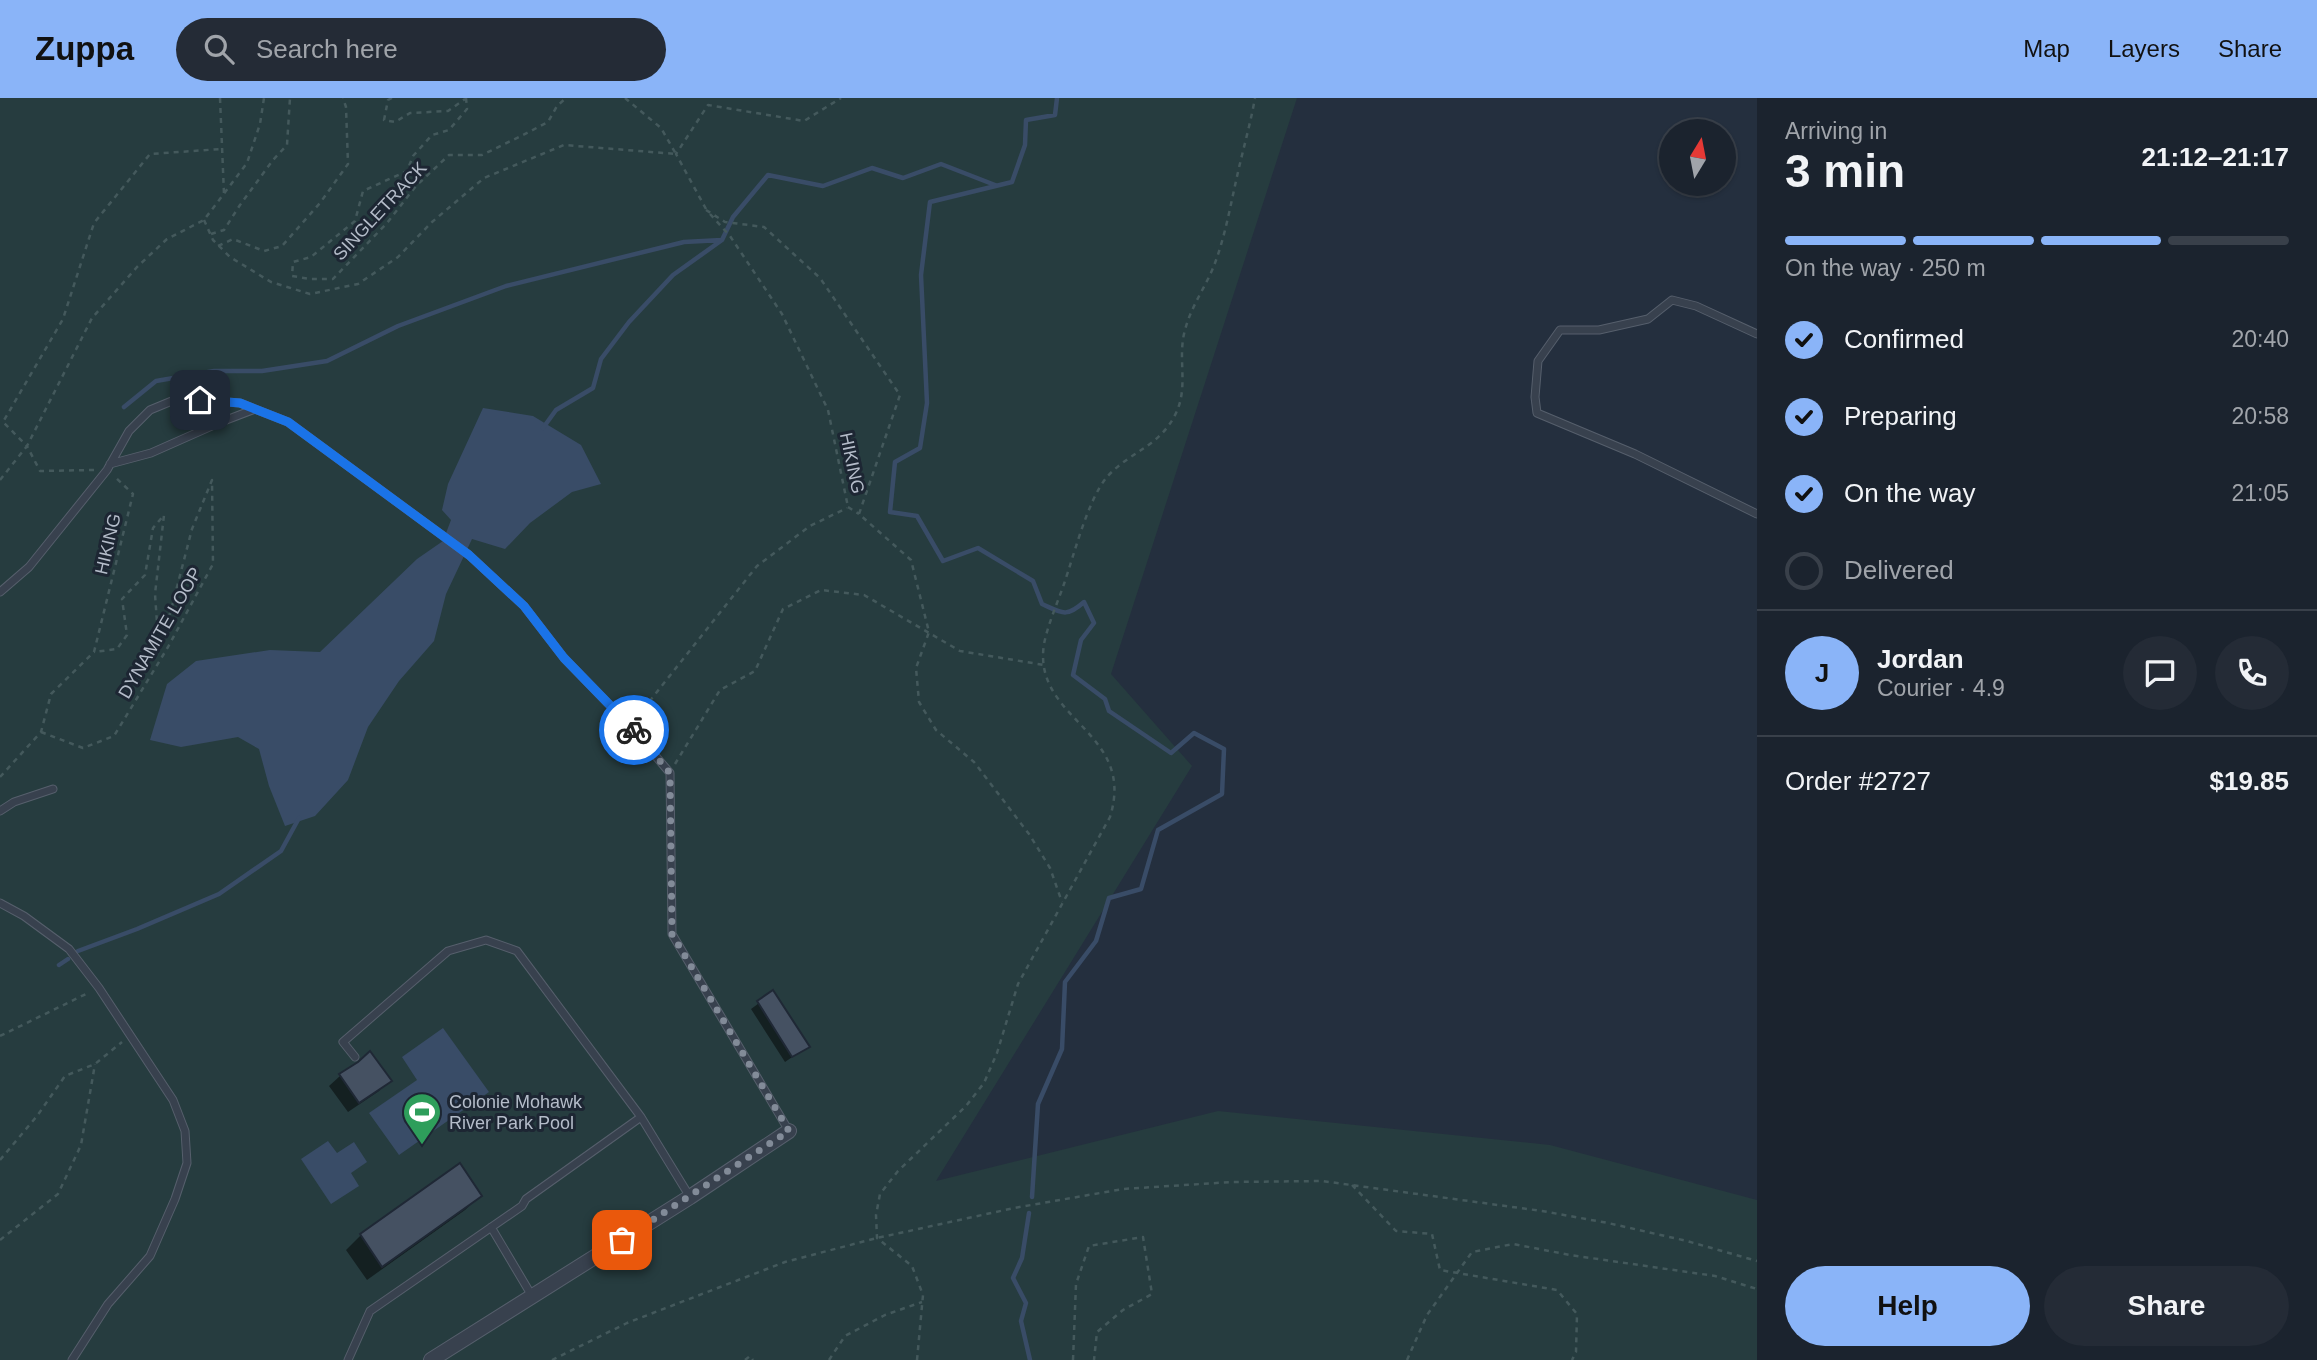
<!DOCTYPE html>
<meta charset="utf-8">
<style>
:root{--surface:#1b232e;--page:#242b36;--text:#f1f3f6;--muted:#a0a4aa;--line:#39404a;--accent:#8ab4f8}
body{margin:0;font-family:Arial,sans-serif;background:var(--page);color:var(--text);height:100vh;display:flex;flex-direction:column;font-size:26px;white-space:nowrap}
*{box-sizing:border-box;margin:0}
p{font-size:23px;color:var(--muted)}
.icon{flex:none;width:38px;height:38px;fill:none;stroke:currentColor;stroke-width:2;stroke-linecap:round;stroke-linejoin:round}
.map{position:relative;flex:1;overflow:hidden}
.panel{display:flex;flex-direction:column;background:var(--surface);width:560px}
.panel>*{flex:none}
.needle{width:46px;rotate:10deg}
.buttons{position:absolute;left:1659px;top:21px;display:grid;gap:14px}
.buttons a{display:grid;place-items:center;width:77px;height:77px;border-radius:50%;background:var(--surface);box-shadow:0 2px 5px #0004,0 0 0 2px var(--line);font-size:35px}
.pin{position:absolute;display:grid;place-items:center;width:60px;height:60px;color:#fff;margin:-30px;border-radius:14px;box-shadow:0 4px 10px #0006}
.courier{position:absolute;display:grid;place-items:center;width:70px;height:70px;margin:-35px;border:5px solid #1a73e8;border-radius:50%;background:#fff;color:#222;box-shadow:0 2px 9px #0007}
.headline em{font-style:normal;font-weight:700}
.headline div{display:flex;flex-direction:column-reverse}
.headline{display:flex;align-items:center;justify-content:space-between;height:119px;padding:0 28px}
h1{font-size:46px;font-weight:700;line-height:52px}
.bar{display:grid;grid-template-columns:repeat(4,1fr);gap:10px 7px;align-content:center;height:84px;padding:0 28px}
.bar i{height:9px;border-radius:5px;background:var(--line)}
.bar .active{background:var(--accent)}
.bar p{grid-column:span 4}
.line{display:flex;align-items:center;gap:18px;padding:0 28px;border-top:2px solid var(--line)}
.line div{flex:1}
.round{display:grid;place-items:center;flex:none;width:74px;height:74px;border-radius:37px;background:var(--page)}
ol{padding:0 28px;list-style:none}
li{display:flex;align-items:center;gap:21px;height:77px}
li p{margin-inline-start:auto}
li .icon{padding:7px;border-radius:50%;background:var(--accent);color:#111;stroke-width:4}
li:last-child{color:var(--muted)}
li i{width:38px;height:38px;border:4px solid var(--line);border-radius:50%}
.cta{display:flex;gap:14px;margin-top:auto;padding:14px 28px}
.cta a{flex:1;height:80px;border-radius:42px;background:var(--accent);color:#111;font-size:28px;font-weight:700;line-height:80px;text-align:center}
.cta a+a{background:var(--page);color:var(--text)}
header{display:flex;align-items:center;gap:42px;box-sizing:border-box;height:98px;padding:0 35px;background:var(--accent);color:#111}
header strong{font-size:33px}
nav{display:flex;gap:38px;margin-inline-start:auto;font-size:24px}
.search{width:490px;height:63px;background:var(--page);display:flex;align-items:center;gap:18px;box-sizing:border-box;padding:0 24px;border-radius:38px;color:var(--muted);font-size:26px}
main{display:flex;flex:1;min-height:0}
.map>svg:first-child{display:block}
.green{fill:#263c3f}
.water{fill:#394c67}
.shadow{fill:#0007}
.lines{fill:none;stroke-linecap:round;stroke-linejoin:round}
.stream{stroke:#394c67;stroke-width:4.5}
.building{fill:#455162;stroke:#1f2835;stroke-width:2}
.service-casing{stroke:#565f6c;stroke-width:9}
.minor-casing{stroke:#565f6c;stroke-width:16}
.path{stroke:#44595c;stroke-width:2.5;stroke-dasharray:5 5;stroke-linecap:butt}
.service{stroke:#38414e;stroke-width:7}
.minor{stroke:#38414e;stroke-width:14}
.done{stroke:#828b98;stroke-width:7;stroke-dasharray:0 12.6}
.route{stroke:#1a73e8;stroke-width:9}
.labels{text-anchor:middle;dominant-baseline:central;stroke-width:6;stroke-linejoin:round;paint-order:stroke}
.street-label{font-size:18px;fill:#b4bcc9;stroke:#1d2633}
.poi-label{font-size:18px;fill:#b4bcc9;stroke:#1d2633;text-anchor:start}
</style>
<header>
<strong>Zuppa</strong>
<div class="search"><svg class="icon" aria-label="search" viewBox="0 0 24 24"><circle cx="10" cy="10" r="6"/><path d="M15 15l6 6"/></svg>Search here</div>
<nav><a>Map</a><a>Layers</a><a>Share</a></nav>
</header>
<main>
<div class="map">
<svg width="1757" height="1262" viewBox="0 0 1757 1262">
<rect width="100%" height="100%" fill="#242f3e"/>
<!-- green -->
<path class="green" d="M0,0H1297L1111,576L1192,668L936,1083L1218,1013L1550,1047L1757,1102V1262H0Z"/>
<!-- water -->
<path class="water" d="M483,310L533,318L581,347L601,386L572,394L530,425L505,451L472,441L446,496L434,543L399,583L368,629L348,682L315,718L285,728L269,688L259,651L238,639L181,649L150,642L167,586L196,563L270,552L320,554L417,461L443,443L451,422L442,412L448,386Z
M443,930L489,994L399,1057L369,1015L417,982L402,959Z
M328,1043L337,1055L354,1044L367,1064L351,1075L359,1088L331,1106L301,1061Z"/>
<!-- shadow -->
<path class="shadow" d="M773,895L807,949L785,964L751,911Z
M359,966L389,982L379,993L348,1014L329,988L340,978Z
M459,1068L480,1098L465,1112L367,1182L346,1152L361,1137Z"/>
<g class="lines">
<!-- stream -->
<path class="stream" d="M124,309L156,283L214,273H262L327,263L398,228L506,188L684,144L722,142
M543,330L556,312L593,290L601,261L629,224L673,177L722,142L733,119L768,77L823,88L872,70L903,80L941,66L995,87
M78,853L137,831L219,796L281,753L299,720
M59,867L68,861
M1032,1099L1038,1006L1062,951L1065,884L1096,843L1109,800L1141,791L1158,732L1222,696L1224,651L1194,635L1171,655L1109,613L1105,601L1073,577L1081,542L1094,525L1084,504C1066,520 1062,515 1042,506L1033,483L978,450L943,463L917,418L890,414L895,364L920,350L927,305L921,177L930,104L1012,84L1025,47L1026,22L1055,17L1057,0
M1029,1115L1022,1160L1013,1180L1026,1205L1021,1223L1030,1262"/>
</g>
<!-- building -->
<path class="building" d="M773,892L810,949L792,959L757,903Z
M370,953L392,983L359,1005L339,976L358,964Z
M460,1065L482,1098L382,1169L360,1136Z"/>
<g class="lines">
<defs>
<path id="service" d="M1757,236L1696,208L1672,202L1648,221L1599,232H1560L1538,263L1535,299L1537,315L1635,356L1757,416
M110,366L151,355L221,324L255,311
M0,494L29,469L107,372L129,333L150,312L179,300L240,305L288,324L469,457L524,508L564,560L630,628L670,675L672,836L789,1033
M0,713L14,704L53,691
M0,805L24,818L69,851L99,890L173,1002L185,1033L187,1065L175,1101L150,1158L108,1206L72,1262
M355,959L343,944L448,853L486,842L517,853L641,1019
M491,1129L532,1198
M348,1262L370,1213L522,1108L526,1101L641,1019L690,1099"/>
<path id="minor" d="M431,1262L690,1099L789,1033"/>
</defs>
<!-- service casing -->
<use href="#service" class="service-casing"/>
<!-- minor casing -->
<use href="#minor" class="minor-casing"/>
<!-- path -->
<path class="path" d="M220,0L224,96
M392,0L388,2L384,22L395,24L410,15L448,13L465,1
M466,0L467,11L449,32L432,37L413,58L407,73L363,93L355,123L311,159L293,164L292,178L310,181H333L387,125L416,88L449,57H482L523,37L548,24L557,8L566,0
M625,0L661,30L676,56
M706,111L676,56L708,7L804,23L841,0
M706,112L725,124L764,129L820,180L900,297L859,416L911,462L929,534L916,570L919,604L936,632L974,664L1029,736L1050,770L1062,804
M710,116L730,138L782,216L828,312L848,409
M204,122L213,142L230,159L271,184L310,196L358,186L398,159L432,124L484,80L564,47L676,56
M211,136L224,132L240,107L273,62L287,47L290,0
M218,148L233,141L264,153L282,148L320,105L348,66L346,9L343,0
M94,372L40,373L27,348L92,220L137,169L167,141L204,122L247,65L260,26L264,0
M0,382L27,348L3,324L63,221L94,125L150,56L221,51
M848,409L859,416
M637,619L757,468L810,428L847,410
M41,634L83,650L114,638L168,549L213,466L212,382L192,431L170,516L157,525L155,496L164,417L153,430L145,477L122,501L127,537L117,551L94,554
M675,666L720,592L755,573L783,511L821,492L864,497L960,553L1044,567
M0,679L41,634L51,596L94,554L133,396L115,379
M0,938L88,895
M0,1062L37,1018L65,978L95,966L122,944
M1352,1087L1396,1133L1432,1136L1440,1172L1557,1192L1577,1216L1576,1254L1572,1262
M0,1142L58,1096L81,1047L95,966
M552,1262L627,1225L785,1164L877,1140L1014,1110L1123,1091L1232,1084L1322,1083L1542,1113L1608,1125L1687,1143L1757,1163
M745,1262L750,1258L753,1262
M829,1262L845,1238L885,1217L922,1204
M917,1262L923,1197L912,1168L877,1140L876,1117L880,1096L898,1073L966,1008L984,985L997,955L1018,886L1110,719C1137,632 1032,623 1044,546C1048,526 1057,506 1064,486C1074,457 1088,401 1107,379C1130,353 1160,349 1176,315C1189,288 1177,260 1185,232C1191,208 1207,187 1215,165C1225,138 1230,110 1236,83C1242,55 1250,28 1255,0
M1073,1262L1076,1186L1089,1148L1143,1139L1152,1196L1123,1212L1097,1234L1094,1262
M1407,1262L1427,1217L1472,1154L1513,1146L1570,1157L1715,1178L1757,1191"/>
<!-- service -->
<use href="#service" class="service"/>
<!-- minor -->
<use href="#minor" class="minor"/>
</g>
<g class="lines">
<!-- done -->
<path class="done" d="M622,1142L789,1033L672,836L670,675L634,632"/>
<!-- route -->
<path class="route" d="M200,302L240,305L288,324L469,457L524,508L564,560L634,632"/>
</g>
<!-- icons -->
<defs>
<symbol id="stadium-pin" viewBox="-11 -11 22 30"><path d="M0 17L-7.5 6A9.5 9.5 0 1 1 7.5 6Z" fill="#2e9e5b" stroke="#1d2633"/><path d="M0-5a6.5 5 0 1 0 0 10a6.5 5 0 1 0 0-10ZM-3.5-1.8h7v3.6h-7Z" fill="#fff"/></symbol>
</defs>
<g fill-rule="evenodd">
<use href="#stadium-pin" x="400" y="992" width="44" height="60"/>
</g>
<g class="labels">
<!-- street labels -->
<g class="street-label">
<text transform="translate(380 113) rotate(-47)">SINGLETRACK</text>
<text transform="translate(852 365) rotate(78)">HIKING</text>
<text transform="translate(108 446) rotate(-77)">HIKING</text>
<text transform="translate(160 535) rotate(-60)">DYNAMITE LOOP</text>
</g>
<!-- poi labels -->
<g class="poi-label">
<text x="449" y="1004">Colonie Mohawk<tspan x="449" dy="21">River Park Pool</tspan></text>
</g>
</g>
</svg>
<div class="buttons">
<a><svg class="needle" viewBox="-14 -14 28 28"><path d="M0-13l5 13h-10z" fill="#e53935"/><path d="M0 13l5-13h-10z" fill="#a0a4aa"/></svg></a>
</div>
<div class="pin" style="left:622px;top:1142px;background:#ea580c"><svg class="icon" aria-label="bag" viewBox="0 0 24 24"><path d="M5 8h14l-1 12H6zM9 8a3 3 0 0 1 6 0"/></svg></div>
<div class="pin" style="left:200px;top:302px;background:#1f2937"><svg class="icon" aria-label="home" viewBox="0 0 24 24"><path d="M3 11l9-7 9 7M6 9v11h12V9"/></svg></div>
<div class="courier" style="left:634px;top:632px"><svg class="icon" aria-label="bike" viewBox="0 0 24 24"><circle cx="6" cy="16" r="4"/><circle cx="18" cy="16" r="4"/><path d="M6 16l4-8h5l3 8M10 8l3 8H6M13 5h3"/></svg></div>
</div>
<section class="panel">
<div class="headline"><div><h1>3 min</h1><p>Arriving in</p></div><em>21:12–21:17</em></div>
<div class="bar"><i class="active"></i><i class="active"></i><i class="active"></i><i></i><p>On the way · 250 m</p></div>
<ol>
<li><svg class="icon" aria-label="check" viewBox="0 0 24 24"><path d="M5 12l5 5 9-10"/></svg>Confirmed<p>20:40</p></li>
<li><svg class="icon" aria-label="check" viewBox="0 0 24 24"><path d="M5 12l5 5 9-10"/></svg>Preparing<p>20:58</p></li>
<li><svg class="icon" aria-label="check" viewBox="0 0 24 24"><path d="M5 12l5 5 9-10"/></svg>On the way<p>21:05</p></li>
<li><i></i>Delivered</li>
</ol>
<div class="line" style="height:126px"><b class="round" style="background:var(--accent);color:#111">J</b><div><b>Jordan</b><p>Courier · 4.9</p></div><a class="round"><svg class="icon" aria-label="chat" viewBox="0 0 24 24"><path d="M4 5h16v11H9l-5 4z"/></svg></a><a class="round"><svg class="icon" aria-label="phone" viewBox="0 0 24 24"><path d="M5 4h4l2 5-3 2q2 4 5 5l2-3 5 2v4C11 20 4 13 5 4z"/></svg></a></div>
<div class="line" style="height:91px"><div>Order #2727</div><b>$19.85</b></div>
<div class="cta"><a>Help</a><a>Share</a></div>
</section>
</main>
